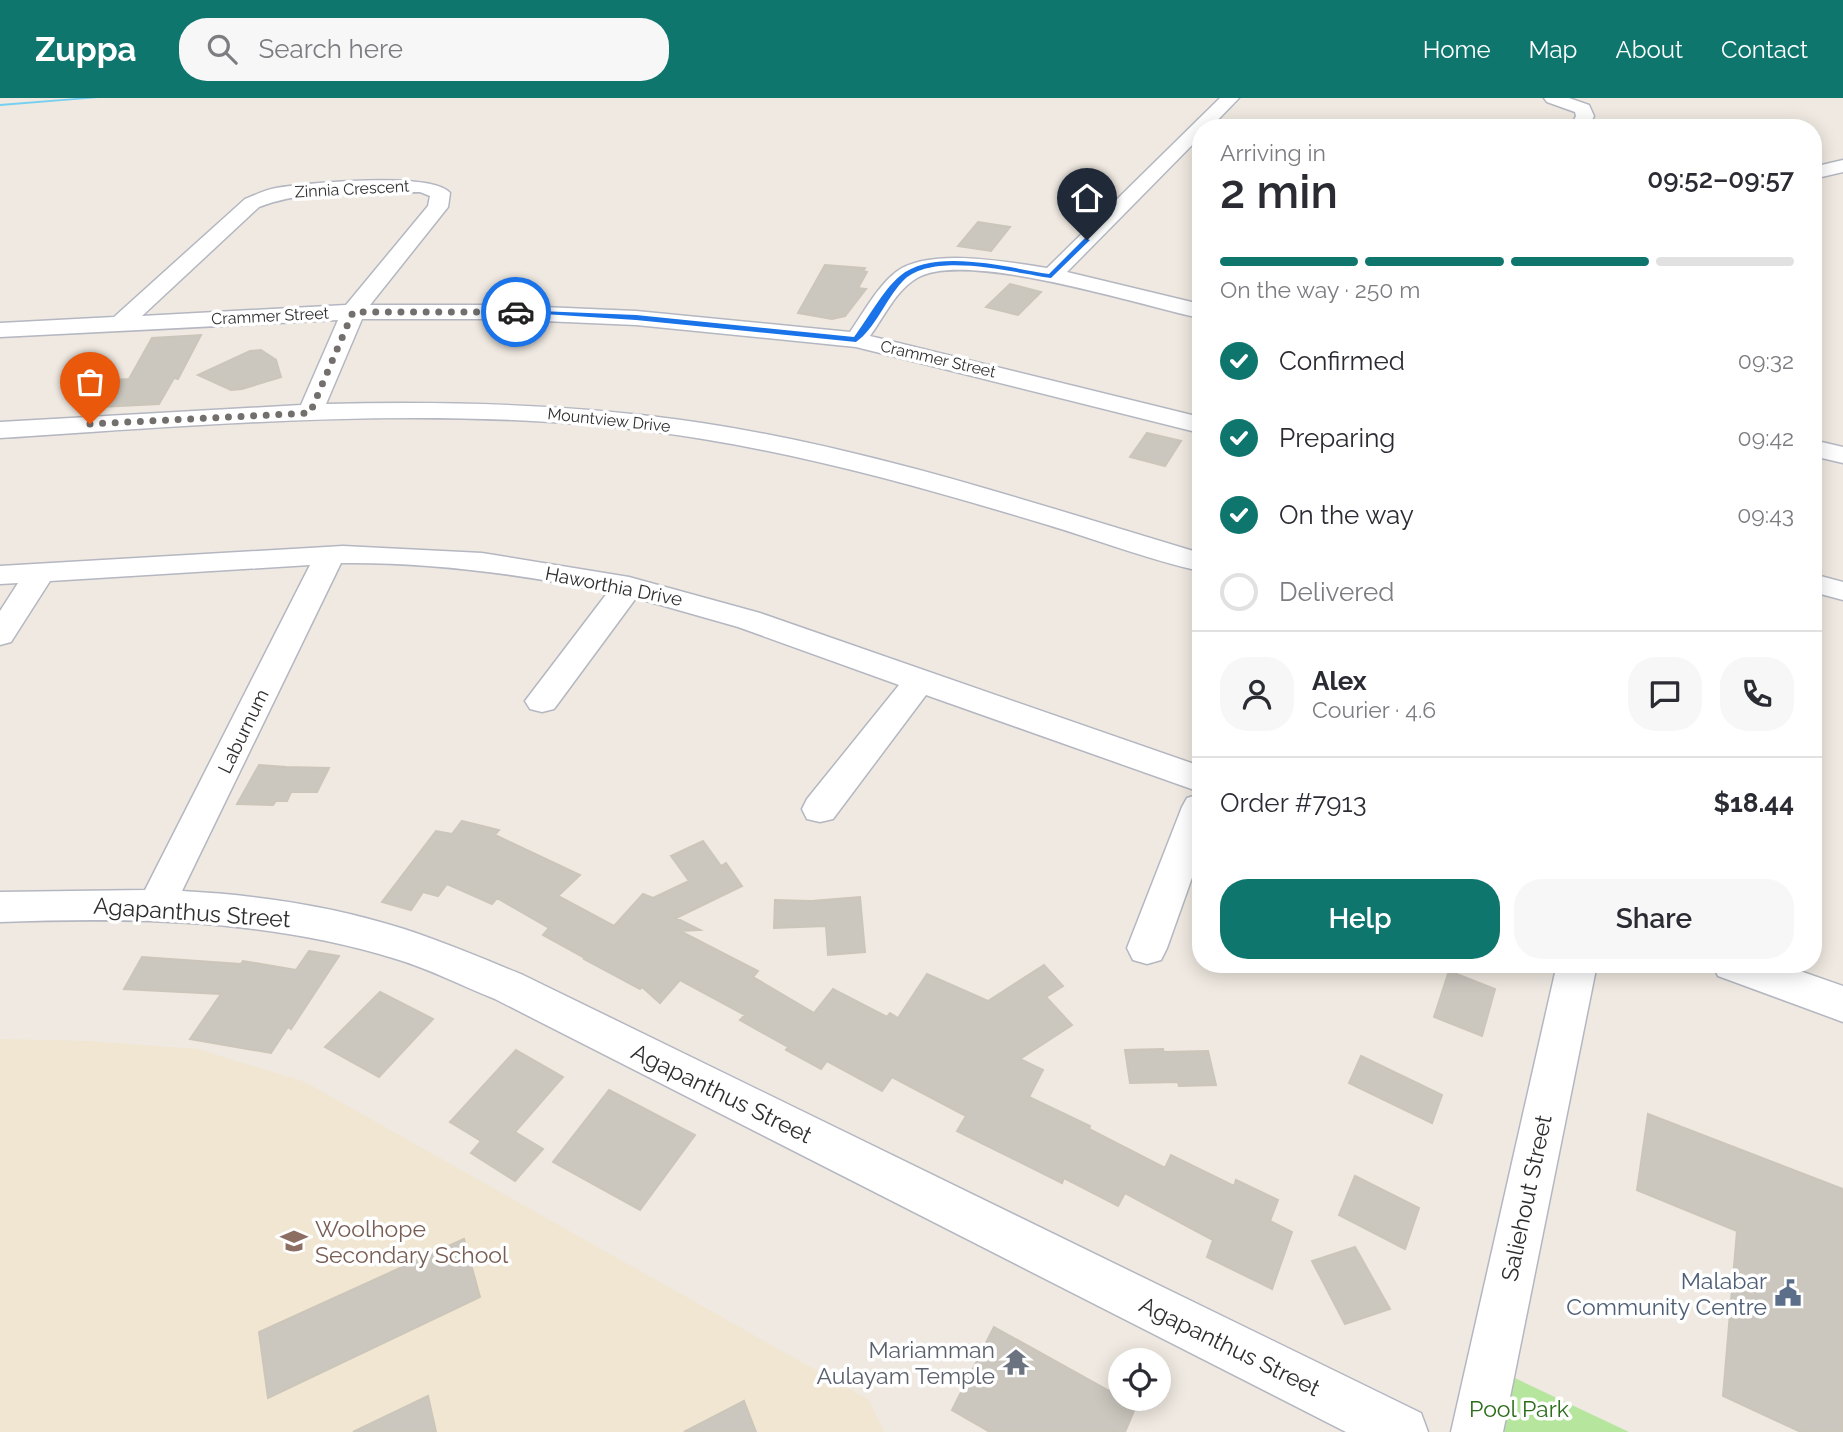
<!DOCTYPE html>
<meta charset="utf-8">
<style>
:root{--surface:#fff;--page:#f7f7f7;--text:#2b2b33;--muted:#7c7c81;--line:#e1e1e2;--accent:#0f766e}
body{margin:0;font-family:Raleway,sans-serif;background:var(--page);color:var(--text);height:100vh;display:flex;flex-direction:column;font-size:26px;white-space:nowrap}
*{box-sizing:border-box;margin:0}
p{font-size:23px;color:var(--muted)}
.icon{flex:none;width:38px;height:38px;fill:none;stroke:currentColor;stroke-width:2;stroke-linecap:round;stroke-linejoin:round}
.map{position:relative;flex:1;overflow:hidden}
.panel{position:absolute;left:1192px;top:21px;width:630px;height:854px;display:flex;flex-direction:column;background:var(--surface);border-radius:28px;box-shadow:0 4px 18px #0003}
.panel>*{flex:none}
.controls{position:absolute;left:1108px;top:1250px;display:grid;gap:14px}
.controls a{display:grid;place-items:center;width:63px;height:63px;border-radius:50%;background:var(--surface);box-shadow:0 4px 18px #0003;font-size:35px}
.pin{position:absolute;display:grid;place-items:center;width:60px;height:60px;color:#fff;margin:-72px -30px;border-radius:50% 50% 50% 0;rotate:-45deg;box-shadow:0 0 7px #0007}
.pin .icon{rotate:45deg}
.courier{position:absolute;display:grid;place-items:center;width:70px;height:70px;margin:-35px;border:5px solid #1a73e8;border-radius:50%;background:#fff;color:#222;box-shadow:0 2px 9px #0007}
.summary em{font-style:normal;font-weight:600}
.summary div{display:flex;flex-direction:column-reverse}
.summary{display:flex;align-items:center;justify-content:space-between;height:119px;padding:0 28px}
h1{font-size:46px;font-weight:600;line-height:52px}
.bar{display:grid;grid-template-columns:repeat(4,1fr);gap:10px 7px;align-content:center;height:84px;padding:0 28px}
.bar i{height:9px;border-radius:5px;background:var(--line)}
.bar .selected{background:var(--accent)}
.bar p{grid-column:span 4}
.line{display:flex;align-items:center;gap:18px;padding:0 28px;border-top:2px solid var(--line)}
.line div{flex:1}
.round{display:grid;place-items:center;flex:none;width:74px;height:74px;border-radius:28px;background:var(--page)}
ol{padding:0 28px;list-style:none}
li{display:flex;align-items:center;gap:21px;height:77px}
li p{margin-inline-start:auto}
li .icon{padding:7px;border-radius:50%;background:var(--accent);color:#fff;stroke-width:4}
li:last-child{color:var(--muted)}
li i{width:38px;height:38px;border:4px solid var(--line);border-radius:50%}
.cta{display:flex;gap:14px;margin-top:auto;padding:14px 28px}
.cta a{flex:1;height:80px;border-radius:28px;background:var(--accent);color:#fff;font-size:28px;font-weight:600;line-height:80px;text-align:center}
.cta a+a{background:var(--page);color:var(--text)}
header{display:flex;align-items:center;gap:42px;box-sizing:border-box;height:98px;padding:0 35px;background:var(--accent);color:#fff}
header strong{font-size:33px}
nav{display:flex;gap:38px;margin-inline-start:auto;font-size:24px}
.search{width:490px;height:63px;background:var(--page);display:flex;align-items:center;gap:18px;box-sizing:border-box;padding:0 24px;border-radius:28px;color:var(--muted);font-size:26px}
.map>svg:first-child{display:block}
.education{fill:#f0e6d1}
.green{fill:#b6e59e}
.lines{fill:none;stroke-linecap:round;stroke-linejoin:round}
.stream{fill:#75cff0;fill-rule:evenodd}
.building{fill:#cbc7bf;stroke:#cbc5ba;stroke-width:2}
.minor-casing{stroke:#b4b7c1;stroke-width:3}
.minor{fill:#fff;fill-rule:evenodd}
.route{fill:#1a73e8}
.done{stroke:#726f6d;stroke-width:7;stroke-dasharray:0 12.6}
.labels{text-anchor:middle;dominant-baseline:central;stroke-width:7;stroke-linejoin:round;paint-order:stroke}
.far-street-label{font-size:16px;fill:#2e2e2e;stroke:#fff}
.street-label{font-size:19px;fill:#2e2e2e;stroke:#fff}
.near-street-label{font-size:23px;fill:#2e2e2e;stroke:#fff}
.near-education-label{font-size:23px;fill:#785e54;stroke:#fff;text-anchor:start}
.near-service-label{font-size:23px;fill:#4e5e75;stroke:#fff;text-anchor:end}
.near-worship-label{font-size:23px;fill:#5b616d;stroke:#fff;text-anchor:end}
.near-park-label{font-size:23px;fill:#2c6e1b;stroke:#fff}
</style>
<header>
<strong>Zuppa</strong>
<div class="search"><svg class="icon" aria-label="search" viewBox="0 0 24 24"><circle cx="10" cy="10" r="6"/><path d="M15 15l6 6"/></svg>Search here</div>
<nav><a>Home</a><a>Map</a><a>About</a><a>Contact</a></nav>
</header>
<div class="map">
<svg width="1843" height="1334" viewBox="0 0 1843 1334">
<rect width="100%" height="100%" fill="#efe9e1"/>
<!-- education -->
<path class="education" d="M0,941L90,943L198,951L305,984L869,1302L884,1334H0Z"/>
<!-- green -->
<path class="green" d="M1502,1274L1629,1334H1490Z"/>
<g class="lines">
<!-- stream -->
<path class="stream" d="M77,0H98L0,8V6Z"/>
</g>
<!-- building -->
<path class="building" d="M978,124L1010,129L991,153L958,148Z
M825,167L865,170L863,173L867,174L858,190L866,191L845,218L832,221L798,215Z
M1010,186L1041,194L1018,217L986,209Z
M201,237L178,281L174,280L159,306L81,310L99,283L129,281L152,240Z
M261,252L276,262L281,279L242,291L231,292L198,277L250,253Z
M1147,335L1181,343L1165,368L1130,359Z
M259,667L286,669L329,670L317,694H291L287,703H276L273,707L237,706Z
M462,723L499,732L495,737L580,777L558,798L614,828L643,796L653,800L689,783L671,758L703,743L721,768L726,765L742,788L676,820L700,832L680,833L758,873L753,879L814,915L833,891L887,919L890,915L898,920L927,876L988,903L1044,867L1063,888L1046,899L1072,927L1020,961L1043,972L1029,999L1090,1028L1089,1031L1165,1070L1171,1057L1234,1088L1236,1082L1278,1102L1270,1123L1292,1134L1272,1191L1207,1159L1213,1142L1125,1095L1118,1108L1064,1080L1062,1085L957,1033L966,1018L892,979L882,993L827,963L821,971L786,952L788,949L740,922L745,917L680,882L660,905L642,889L640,891L584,861L585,860L543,837L549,830L497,800L492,806L447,786L438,798L423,794L411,812L382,804L436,733L452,736Z
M860,799L865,854L828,857L826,828L774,830L775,802L811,803Z
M309,853L339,858L291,931L288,929L271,955L190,941L221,896L124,891L142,859L241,866L243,863L296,872Z
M1449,873L1495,891L1482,938L1434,919Z
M380,894L433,921L379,979L325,949Z
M1163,951L1164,954L1208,953L1216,987L1179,988L1178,984L1130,985L1125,952Z
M516,952L563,979L515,1034L543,1051L515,1083L471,1055L481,1043L450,1024Z
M1361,958L1442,997L1432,1025L1349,985Z
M609,992L695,1037L640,1112L553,1064Z
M1648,1016L1843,1091V1334H1801L1723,1298L1737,1133L1637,1092Z
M1355,1078L1419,1110L1405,1151L1339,1117Z
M464,1141L480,1199L268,1300L259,1234Z
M1355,1149L1390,1211L1345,1226L1312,1163Z
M994,1229L1136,1308L1125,1334H990L952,1312Z
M428,1298L436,1334H353Z
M744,1303L756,1334H684Z"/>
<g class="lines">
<defs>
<path id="minor" d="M1220,0H1239L1210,30H1200V39L1067,174L1200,206V220C1142,208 966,151 917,180C896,192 884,219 870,238L1200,319V335L856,249L636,227L498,221H362L326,306C452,303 578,306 702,325C872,351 1036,406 1200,455V473C1149,462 1098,442 1048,427C935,393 820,360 703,341C470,303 234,325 0,340V324L301,307L338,222L0,239V225L114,219L245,101C255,97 265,92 276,90C305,85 433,73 450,95L448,109L370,207H498L636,213L850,234C864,214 877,189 896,174C929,149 1008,164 1047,170ZM420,94L430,98L428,108L346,207L142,218L259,109C309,90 367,95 420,94Z
M1544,0H1569L1589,7L1594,18L1588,30H1570L1576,18L1575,14L1547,4Z
M1843,62V74L1813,81V69Z
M1813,342L1843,349V365L1813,358Z
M343,448L482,455L629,479L760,515L1200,668V694L926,597L833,721L820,724L807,721L802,711L807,701L899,587L738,529L636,500L554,611L542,614L530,611L525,603L608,494C520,476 431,464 341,465L182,793C257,797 333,808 404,831C444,844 484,861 523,877L1421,1315L1428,1334H1346L495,901C462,888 430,871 396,861C267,821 133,819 0,824V794L145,792L310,467L50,483L11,544L0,547V513L18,485L0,486V468Z
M1813,476L1843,484V502L1813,494Z
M1200,696V757L1167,850L1161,862L1147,866L1133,862L1127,850L1182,709L1187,700Z
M1557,866H1597L1503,1334H1451Z
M1712,866H1780L1843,888V924L1718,878Z"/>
</defs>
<!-- minor casing -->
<use href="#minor" class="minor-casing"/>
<!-- minor -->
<use href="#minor" class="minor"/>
</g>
<!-- route -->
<path class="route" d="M1085,140L1090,142L1051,180C1014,175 931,152 902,184C886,201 875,231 856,244L636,222L513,214L516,212L636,217L854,239C867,222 883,192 900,178C934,149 1009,170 1049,176Z"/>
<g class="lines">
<!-- done -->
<path class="done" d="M90,326L310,315L353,214H516"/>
</g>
<!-- icons -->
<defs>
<symbol id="school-bare" viewBox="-9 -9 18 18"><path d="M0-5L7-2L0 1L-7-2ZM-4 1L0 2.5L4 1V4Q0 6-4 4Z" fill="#8d6e63" stroke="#fff" stroke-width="2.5" paint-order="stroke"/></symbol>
<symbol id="civic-bare" viewBox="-9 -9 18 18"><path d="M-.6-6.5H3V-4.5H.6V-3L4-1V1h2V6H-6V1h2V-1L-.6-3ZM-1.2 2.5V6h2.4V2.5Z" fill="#5c6f8a" stroke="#fff" stroke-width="2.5" paint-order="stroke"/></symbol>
<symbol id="temple-bare" viewBox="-9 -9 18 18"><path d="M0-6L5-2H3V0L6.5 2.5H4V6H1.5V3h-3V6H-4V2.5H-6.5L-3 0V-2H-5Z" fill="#6b7280" stroke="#fff" stroke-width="2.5" paint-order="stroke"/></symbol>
</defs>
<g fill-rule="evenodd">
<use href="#school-bare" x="275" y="1124" width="38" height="38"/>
<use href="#civic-bare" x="1769" y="1176" width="38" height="38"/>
<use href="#temple-bare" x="997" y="1245" width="38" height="38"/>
</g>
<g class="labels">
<!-- far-street labels -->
<g class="far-street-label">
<text transform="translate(352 91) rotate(-3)">Zinnia Crescent</text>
<text transform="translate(270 218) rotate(-3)">Crammer Street</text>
<text transform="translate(938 261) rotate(13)">Crammer Street</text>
<text transform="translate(609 322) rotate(6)">Mountview Drive</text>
</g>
<!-- street labels -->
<g class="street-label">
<text transform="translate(614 488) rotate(11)">Haworthia Drive</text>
<text transform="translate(243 633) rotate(-64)">Laburnum</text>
</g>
<!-- near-street labels -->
<g class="near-street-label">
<text transform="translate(192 814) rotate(4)">Agapanthus Street</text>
<text transform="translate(722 995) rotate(26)">Agapanthus Street</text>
<text transform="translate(1526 1100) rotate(-78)">Saliehout Street</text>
<text transform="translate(1230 1248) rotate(26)">Agapanthus Street</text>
</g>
<!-- near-education labels -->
<g class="near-education-label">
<text x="315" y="1130">Woolhope<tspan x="315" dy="26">Secondary School</tspan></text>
</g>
<!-- near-service labels -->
<g class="near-service-label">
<text x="1767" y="1182">Malabar<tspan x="1767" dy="26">Community Centre</tspan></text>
</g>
<!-- near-worship labels -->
<g class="near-worship-label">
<text x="995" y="1251">Mariamman<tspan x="995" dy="26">Aulayam Temple</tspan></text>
</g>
<!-- near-park labels -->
<g class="near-park-label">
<text x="1519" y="1310">Pool Park</text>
</g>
</g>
</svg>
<div class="controls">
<a><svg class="icon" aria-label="locate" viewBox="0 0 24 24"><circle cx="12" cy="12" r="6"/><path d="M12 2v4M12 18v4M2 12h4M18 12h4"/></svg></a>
</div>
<div class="pin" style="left:90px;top:326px;background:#ea580c"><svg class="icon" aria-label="bag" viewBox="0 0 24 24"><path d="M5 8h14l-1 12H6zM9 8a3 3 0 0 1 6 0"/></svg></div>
<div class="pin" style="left:1087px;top:142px;background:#1f2937"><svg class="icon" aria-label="home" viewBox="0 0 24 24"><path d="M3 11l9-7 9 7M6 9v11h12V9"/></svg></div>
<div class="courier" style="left:516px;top:214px"><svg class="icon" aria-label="car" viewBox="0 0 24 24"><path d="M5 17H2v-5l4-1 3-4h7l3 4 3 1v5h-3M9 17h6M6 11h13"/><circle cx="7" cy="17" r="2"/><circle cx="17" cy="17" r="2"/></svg></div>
<section class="panel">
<div class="summary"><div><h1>2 min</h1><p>Arriving in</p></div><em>09:52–09:57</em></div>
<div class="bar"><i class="selected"></i><i class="selected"></i><i class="selected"></i><i></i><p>On the way · 250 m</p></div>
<ol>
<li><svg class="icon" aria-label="check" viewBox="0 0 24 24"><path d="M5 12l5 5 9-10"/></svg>Confirmed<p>09:32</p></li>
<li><svg class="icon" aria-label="check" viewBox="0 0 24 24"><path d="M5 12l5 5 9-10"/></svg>Preparing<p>09:42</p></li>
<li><svg class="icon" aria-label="check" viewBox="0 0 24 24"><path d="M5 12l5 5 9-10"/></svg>On the way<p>09:43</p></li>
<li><i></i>Delivered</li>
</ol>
<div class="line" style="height:126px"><a class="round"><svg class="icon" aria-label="person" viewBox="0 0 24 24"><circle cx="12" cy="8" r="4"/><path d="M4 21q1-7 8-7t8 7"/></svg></a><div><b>Alex</b><p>Courier · 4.6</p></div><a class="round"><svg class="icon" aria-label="chat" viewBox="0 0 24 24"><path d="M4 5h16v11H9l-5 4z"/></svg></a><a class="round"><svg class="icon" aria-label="phone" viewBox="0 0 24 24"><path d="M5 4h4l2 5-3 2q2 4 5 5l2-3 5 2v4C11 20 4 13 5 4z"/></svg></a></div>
<div class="line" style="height:91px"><div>Order #7913</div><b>$18.44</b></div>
<div class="cta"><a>Help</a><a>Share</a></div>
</section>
</div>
